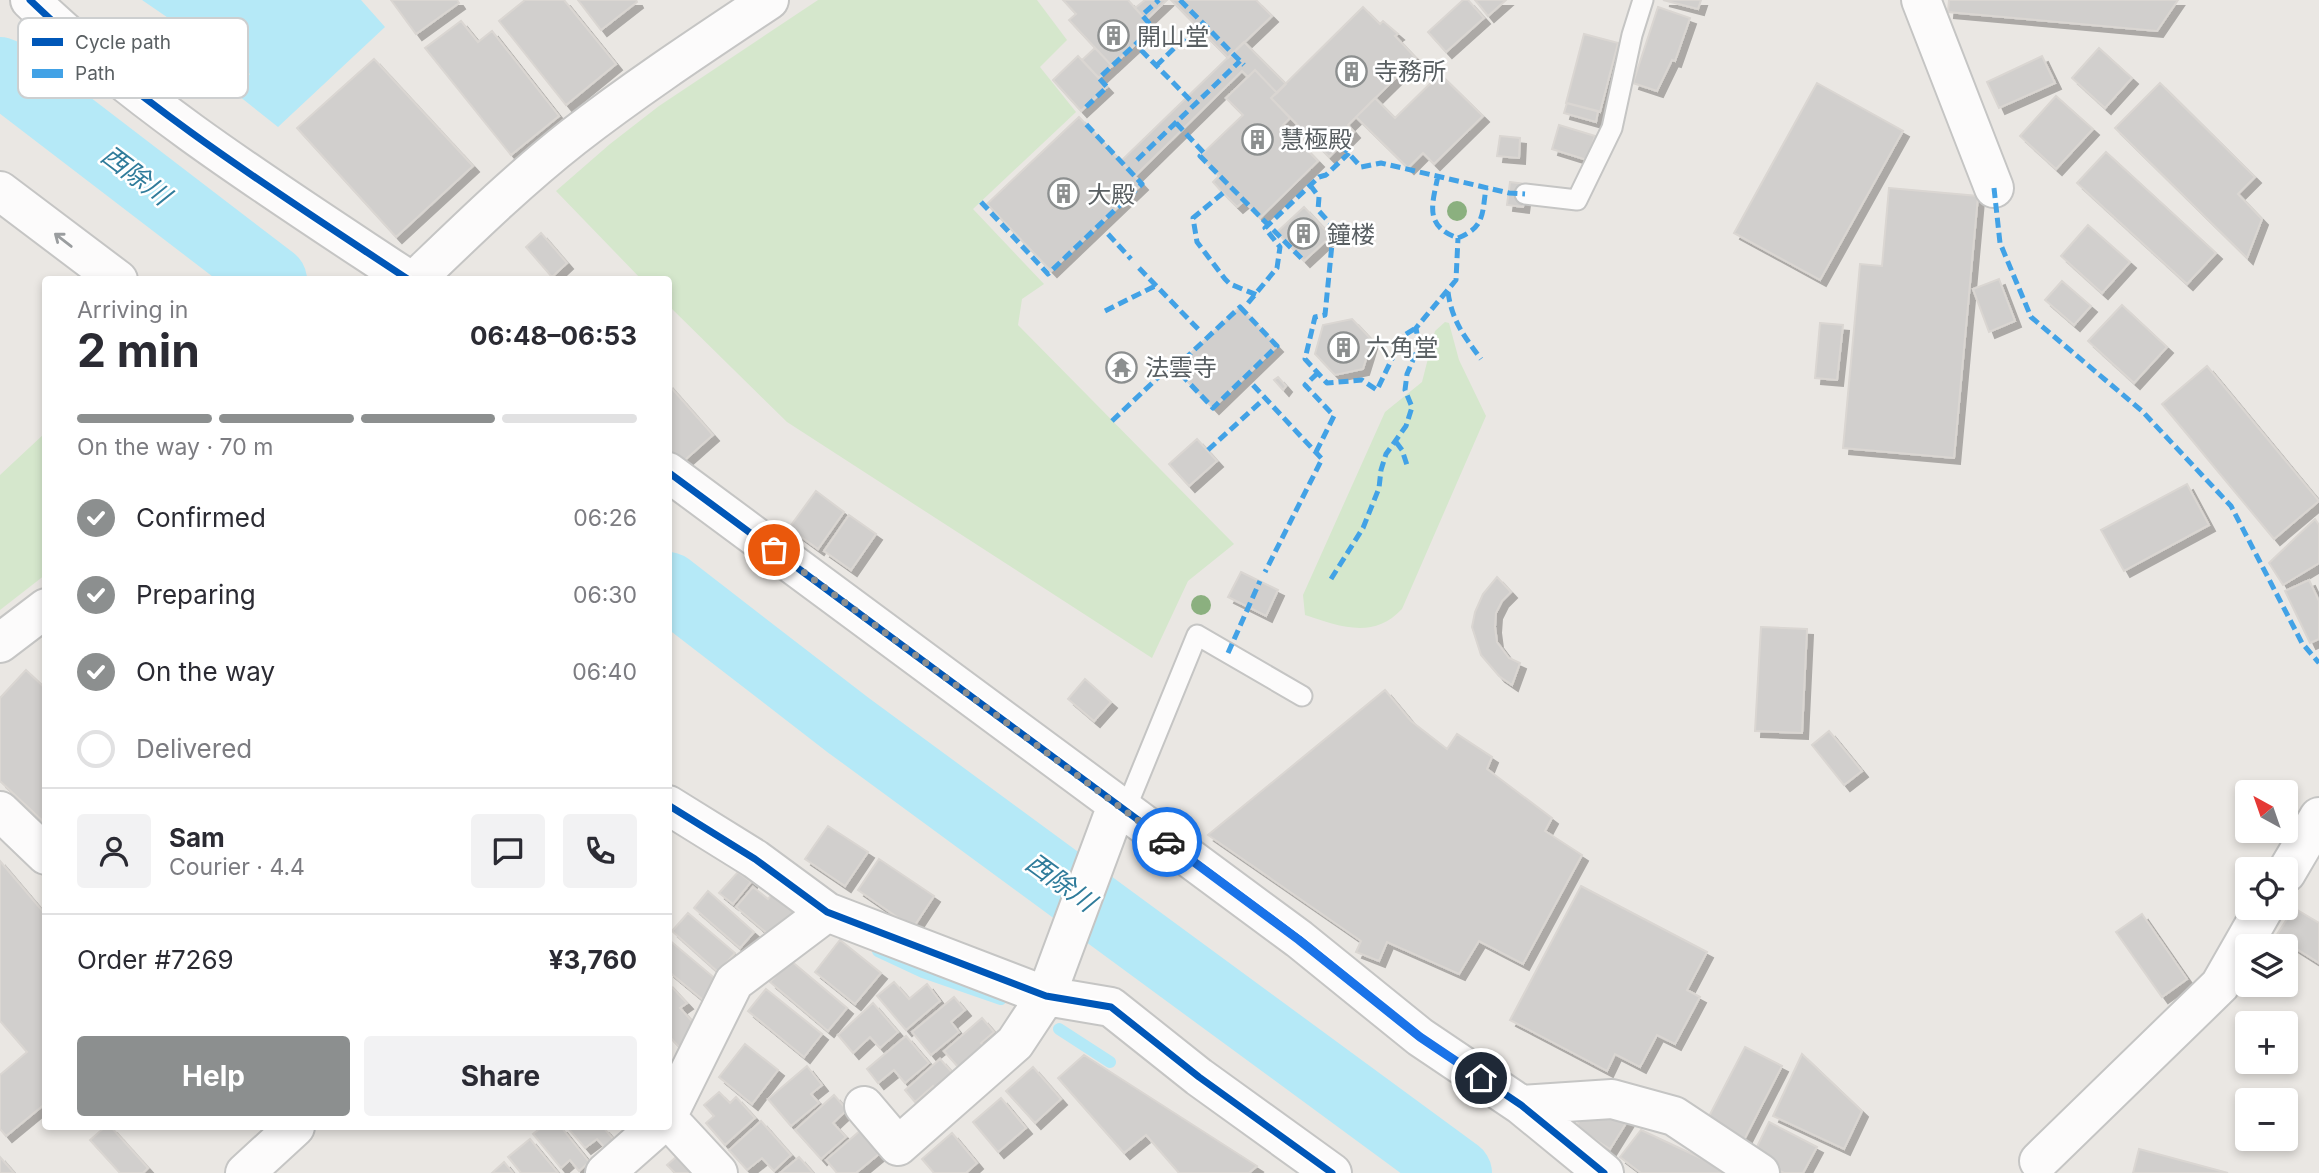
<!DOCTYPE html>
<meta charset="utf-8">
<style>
:root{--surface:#fff;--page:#f2f2f3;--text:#2b2b33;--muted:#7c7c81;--line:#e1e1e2;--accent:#8c8f8f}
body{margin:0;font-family:Inter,"Noto Sans JP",sans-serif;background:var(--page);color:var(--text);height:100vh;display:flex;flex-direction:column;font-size:26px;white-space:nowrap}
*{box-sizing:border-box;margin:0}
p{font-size:23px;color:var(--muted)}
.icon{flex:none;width:38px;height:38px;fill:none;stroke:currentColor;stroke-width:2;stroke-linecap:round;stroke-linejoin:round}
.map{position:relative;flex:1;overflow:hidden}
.sheet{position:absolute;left:42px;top:276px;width:630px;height:854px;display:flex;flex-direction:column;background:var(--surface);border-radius:7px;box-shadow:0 4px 10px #0003}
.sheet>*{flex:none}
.needle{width:46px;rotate:320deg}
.fabs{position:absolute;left:2235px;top:780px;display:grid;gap:14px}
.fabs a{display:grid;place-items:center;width:63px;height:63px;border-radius:7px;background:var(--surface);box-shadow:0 4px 10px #0003;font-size:35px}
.pin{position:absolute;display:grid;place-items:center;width:60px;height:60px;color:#fff;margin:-30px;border:4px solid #fff;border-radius:50%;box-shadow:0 2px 7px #0007}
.courier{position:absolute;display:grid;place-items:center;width:70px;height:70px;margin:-35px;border:5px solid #1a73e8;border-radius:50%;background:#fff;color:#222;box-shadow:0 2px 9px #0007}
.overview em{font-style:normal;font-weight:700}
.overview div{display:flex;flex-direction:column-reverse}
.overview{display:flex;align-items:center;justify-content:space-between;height:119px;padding:0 35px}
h1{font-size:46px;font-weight:700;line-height:52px}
.bar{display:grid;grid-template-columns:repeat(4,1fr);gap:10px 7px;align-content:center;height:84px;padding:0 35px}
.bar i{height:9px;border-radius:5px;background:var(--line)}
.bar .on{background:var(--accent)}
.bar p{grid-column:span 4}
.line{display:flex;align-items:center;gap:18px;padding:0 35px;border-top:2px solid var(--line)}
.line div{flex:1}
.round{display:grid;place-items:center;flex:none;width:74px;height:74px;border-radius:7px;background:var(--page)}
ol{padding:0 35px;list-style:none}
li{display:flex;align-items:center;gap:21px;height:77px}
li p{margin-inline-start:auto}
li .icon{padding:7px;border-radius:50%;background:var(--accent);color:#fff;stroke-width:4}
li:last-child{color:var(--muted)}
li i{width:38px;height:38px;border:4px solid var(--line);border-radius:50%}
.action{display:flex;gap:14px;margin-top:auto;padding:14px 35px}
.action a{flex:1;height:80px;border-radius:7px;background:var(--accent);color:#fff;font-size:28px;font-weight:700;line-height:80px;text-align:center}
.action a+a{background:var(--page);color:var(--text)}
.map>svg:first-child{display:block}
.green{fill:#d5e7cc}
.water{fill:#b5e9f7}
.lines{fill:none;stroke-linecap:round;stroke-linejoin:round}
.stream{stroke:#b5e9f7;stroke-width:12}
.river{stroke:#b5e9f7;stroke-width:68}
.building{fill:#d1cfcd;stroke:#dad6d2;stroke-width:2;filter:url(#shadow)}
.service-casing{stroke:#c5c5c4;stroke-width:23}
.minor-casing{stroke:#c5c5c4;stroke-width:42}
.tertiary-casing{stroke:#c5c5c4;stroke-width:42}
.service{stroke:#fcfbfb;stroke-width:19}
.minor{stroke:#fcfbfb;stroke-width:38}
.tertiary{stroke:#fcfbfb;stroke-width:38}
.quiet{stroke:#42a2e6;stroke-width:5;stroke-dasharray:10 5;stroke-linecap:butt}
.cycleway-casing{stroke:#fff;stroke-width:11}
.cycleway{stroke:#0057b8;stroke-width:7}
.tree{fill:#8bb07f}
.oneway{stroke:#9a9d9f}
.done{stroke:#8c8f8f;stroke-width:7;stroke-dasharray:0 12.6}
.route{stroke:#1a73e8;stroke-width:9}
.labels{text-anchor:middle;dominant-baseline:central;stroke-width:5;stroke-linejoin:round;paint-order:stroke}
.poi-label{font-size:24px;fill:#595f62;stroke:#fff;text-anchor:start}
.water-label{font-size:26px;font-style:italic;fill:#307c9b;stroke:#fff}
.key{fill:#fff;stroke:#cdcfd0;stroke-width:2}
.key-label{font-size:19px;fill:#595f62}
</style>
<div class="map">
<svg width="2319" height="1173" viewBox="0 0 2319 1173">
<defs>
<filter id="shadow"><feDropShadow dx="6" dy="6" stdDeviation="0" flood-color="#0004"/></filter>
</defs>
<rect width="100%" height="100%" fill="#eae7e3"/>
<!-- green -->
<path class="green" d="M818,0H1037L1067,40L1040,67L1076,112L973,209L1044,284L1022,299L1018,325L1234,544L1188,581L1152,658L787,422L669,306L668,280H642L556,191L610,144L659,106Z
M1445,322L1449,323L1459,360L1486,416L1402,609C1373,640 1339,626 1305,615L1303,595L1385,412L1422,382L1435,331Z
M45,433V575L0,610V475Z"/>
<!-- water -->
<path class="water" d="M142,0H361L385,27L278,127L234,92L250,74Z"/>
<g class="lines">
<!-- stream -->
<path class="stream" d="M878,951L923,972L1001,999
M1059,1029L1110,1062"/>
<!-- river -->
<path class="river" d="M0,71L273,280
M668,586L848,725L1458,1173"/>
</g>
<!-- building -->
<path class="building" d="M391,0H457L459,3L416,34Z
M525,0H564L616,64L566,105L499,21Z
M578,0H636L637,2L601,30Z
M1063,0H1128L1153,28L1112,66L1069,20L1076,14Z
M1145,0H1167L1146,20L1135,8Z
M1171,0H1256L1272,16L1228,58Z
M1463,0H1468L1484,18L1446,52L1428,32Z
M1475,0H1506L1488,16Z
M1663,0H1701L1698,9Z
M1949,0H2178L2157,31L1948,12Z
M1363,7L1380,24L1383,21L1398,34L1395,36L1416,58L1348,125L1354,132L1329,157L1271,98Z
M1658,7L1690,18L1675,61L1672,60L1657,91L1633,83Z
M461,21L478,42L492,31L559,116L511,155L425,48Z
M1584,34L1618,43L1600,112L1566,103Z
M1244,42L1286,84L1277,93L1255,70L1248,77L1242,71L1135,176L1121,161Z
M1095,48L1112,66L1099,78L1082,60Z
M2099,48L2132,78L2105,108L2072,78Z
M1078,56L1107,87L1081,111L1053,80Z
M2042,56L2055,83L1999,108L1987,82Z
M374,59L473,166L396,237L297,128Z
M1255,70L1277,93L1271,98L1290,118L1283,125L1318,161L1260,218L1244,201L1237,207L1223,193L1213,182L1219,176L1200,156L1243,115L1226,98Z
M1440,74L1483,116L1434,164L1423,153L1408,168L1356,117L1375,98L1395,118Z
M1817,83L1903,131L1820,280L1734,233Z
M2160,83L2255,177L2238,194L2262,219L2247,258L2115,128Z
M2056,96L2093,129L2056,169L2020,136Z
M1567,103L1598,111L1596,122L1564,113Z
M1079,117L1142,184L1051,271L987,204Z
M1559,125L1595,136L1587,160L1552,149Z
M1500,136L1520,138L1519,158L1497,156Z
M2106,152L2216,253L2187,284L2077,183Z
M1510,182L1526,184L1523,207L1507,205Z
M1889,188L1978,196L1954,458L1843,448L1860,264L1882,266Z
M1304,207L1331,236L1304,261L1277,232Z
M2088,225L2130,262L2102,293L2061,256Z
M541,233L567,263L552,277L526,247Z
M1999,279L2015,321L1989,332L1973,289Z
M2062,281L2091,306L2074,325L2045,300Z
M2122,305L2167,347L2134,383L2088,341Z
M1240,307L1277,346L1213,408L1175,368Z
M1352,319L1372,340L1363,369L1335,375L1315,354L1323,325Z
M1820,323L1843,325L1837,380L1815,378Z
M2207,366L2319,501L2274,539L2162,404Z
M1278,377L1286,386L1283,390L1274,380Z
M668,384L713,435L676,468L668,460Z
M1197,439L1217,461L1189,486L1169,464Z
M2187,484L2209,525L2124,571L2101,530Z
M816,491L844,512L818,549L789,528Z
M849,515L876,534L851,570L824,551Z
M2315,519L2319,525V563L2283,585L2269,563Z
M1241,572L1278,590L1266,616L1228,597Z
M1497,577L1511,592L1502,601L1496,613L1495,627L1497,642L1509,658L1520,663L1512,685L1499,676L1481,655L1472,627L1475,612L1483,594Z
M2309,580L2319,601V639L2310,643L2285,591Z
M1761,627L1807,629L1802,733L1755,731Z
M26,670L46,689V824L0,781V698Z
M1085,679L1111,702L1094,721L1068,699Z
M1385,690L1411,721L1447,749L1457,734L1492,757L1487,769L1552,818L1545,831L1582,855L1523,964L1479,941L1459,974L1387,942L1379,961L1356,952L1361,941L1208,835Z
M1829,731L1862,771L1844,785L1812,745Z
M828,826L868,852L845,886L805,859Z
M879,859L934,896L913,928L858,890Z
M0,861L46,915V1103L6,1136L0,1129V1075L27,1052L0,1021Z
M738,872L751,882L733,904L719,893Z
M1581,886L1707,952L1687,990L1700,997L1675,1044L1657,1035L1640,1067L1615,1054L1607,1071L1510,1020Z
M753,887L768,899L772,894L798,916L776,941L736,907Z
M708,891L754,932L740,948L694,908Z
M2294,908L2319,923V963L2276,936Z
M688,913L735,953L718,972L672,931Z
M2142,914L2187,979L2162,997L2116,932Z
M668,939L724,986L708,1004L668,971Z
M840,940L881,973L855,1004L815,972Z
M790,960L847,1008L828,1031L770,982Z
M894,982L909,999L927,984L940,1001L906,1030L877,996Z
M668,983L687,1003L680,1008L699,1029L679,1047L668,1035Z
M766,989L822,1034L804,1057L748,1011Z
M954,997L965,1010L951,1022L959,1032L931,1055L912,1032Z
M873,1003L898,1032L880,1048L870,1037L853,1053L838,1035Z
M982,1018L994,1032L981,1043L991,1055L966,1076L944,1051Z
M906,1036L929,1063L905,1083L894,1070L878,1083L867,1069Z
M745,1044L778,1070L752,1104L719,1077Z
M1745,1047L1782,1066L1743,1142L1706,1122Z
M1802,1054L1862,1111L1844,1149L1773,1116Z
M1084,1055L1257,1166L1249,1173H1179L1146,1135L1124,1153L1058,1078Z
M940,1059L959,1080L941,1095L933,1086L915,1102L905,1090Z
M807,1066L822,1085L811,1094L819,1103L791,1126L768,1099Z
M1033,1067L1061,1099L1035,1123L1006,1091Z
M719,1092L730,1103L736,1097L755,1118L725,1145L706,1123L714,1116L704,1105Z
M834,1095L847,1110L833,1123L846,1137L821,1159L795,1130Z
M1001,1098L1026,1128L998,1152L973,1122Z
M1584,1114L1628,1120L1610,1149L1576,1127Z
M761,1121L791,1155L774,1171L762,1158L747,1170L729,1150Z
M1769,1122L1817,1147L1803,1173H1784L1752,1157Z
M105,1127H111L148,1168L143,1173H120L90,1140Z
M542,1127H561L589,1162L579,1171L570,1160L561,1168L533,1134Z
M567,1127H603L615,1141L606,1149L597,1139L585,1148Z
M861,1130L880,1153L856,1173H837L826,1160Z
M1641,1130L1726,1170L1724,1173H1641L1620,1157Z
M952,1133L977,1163L966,1173H934L922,1159Z
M530,1139L558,1173H521L508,1157Z
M2139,1149L2228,1173H2133Z
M684,1150L704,1173H675L667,1165Z
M0,1157L14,1173H0Z
M799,1157L813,1173H780Z
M504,1162L513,1173H492Z"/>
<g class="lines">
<defs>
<path id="service" d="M1525,194L1577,200L1612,128L1632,35L1643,0
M1125,811L1197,635L1302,696"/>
<path id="minor" d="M30,0C141,107 281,195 409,280
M1921,0L1994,188
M0,191L118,280
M668,472L1299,939L1420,1037L1521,1105L1604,1173
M668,805L755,859L827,912L1046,996L1111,1007L1199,1077L1332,1173
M0,811L46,855
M1521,1105L1612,1099L1674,1116L1760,1173
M864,1106L898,1146L1015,1043L1046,996L1117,805
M668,1115L734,982L827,912
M668,1119L718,1173
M245,1173L295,1127
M605,1173L657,1127"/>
<path id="tertiary" d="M415,280C466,231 517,181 573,137C636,88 703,44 769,0
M0,643L46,608
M2286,873L2319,817
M2039,1161L2220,985L2264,908"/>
</defs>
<!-- service casing -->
<use href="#service" class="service-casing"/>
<!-- minor casing -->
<use href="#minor" class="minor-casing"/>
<!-- tertiary casing -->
<use href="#tertiary" class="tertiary-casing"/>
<!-- service -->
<use href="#service" class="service"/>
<!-- minor -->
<use href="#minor" class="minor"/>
<!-- tertiary -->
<use href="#tertiary" class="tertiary"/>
<!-- quiet -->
<path class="quiet" d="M1180,0L1244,65
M1141,50L1195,105
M1156,66L1196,27
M1086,107L1107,87L1099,78L1153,28L1142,15L1159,0
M1176,123L1204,153L1200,156L1304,261
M1341,145L1361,167L1381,163L1509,193L1525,194
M1137,160L1240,61
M1438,176C1432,205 1424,226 1458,238C1485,227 1482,214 1486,188
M1310,185L1319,197L1318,210L1338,232L1332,244L1325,315L1315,317L1305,359L1327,383L1362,380L1377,390L1403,336L1416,328
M1994,188L2000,243L2031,317L2142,411L2231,506L2302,643L2319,663
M1223,193L1193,218L1197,242L1225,279L1230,284L1257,295
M981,202L1048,274L1142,184L1084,122
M1108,234L1131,259
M1139,268L1199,330
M1448,292C1452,321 1464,336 1481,359
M1248,303L1277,268L1280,247L1265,228L1319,177L1326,175L1349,153
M1240,307L1277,346L1213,408L1175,368Z
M1105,311L1157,285
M1253,385L1322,459L1265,572
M1112,421L1166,370L1175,368
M1396,442L1402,450L1408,468
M1208,450L1265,398
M1316,452L1334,416L1305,385L1320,371
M1331,579L1363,528L1379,488L1381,470L1386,454L1406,426L1412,407L1405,390L1407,374L1419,346L1416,328L1456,280L1458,238
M1228,653L1260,581"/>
<defs>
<path id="cycleway" d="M30,0C141,107 281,195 409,280
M668,472L1299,939L1420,1037L1521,1105L1604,1173
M668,805L755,859L827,912L1046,996L1111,1007L1199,1077L1332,1173"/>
</defs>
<!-- cycleway casing -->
<use href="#cycleway" class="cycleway-casing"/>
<!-- cycleway -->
<use href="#cycleway" class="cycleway"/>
</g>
<!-- trees -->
<g class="tree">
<circle cx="1457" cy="211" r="10"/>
<circle cx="1201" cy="605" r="10"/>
</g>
<!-- one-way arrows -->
<defs><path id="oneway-shaft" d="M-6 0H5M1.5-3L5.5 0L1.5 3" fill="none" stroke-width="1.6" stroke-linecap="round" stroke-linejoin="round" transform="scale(1.75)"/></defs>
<use class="oneway" href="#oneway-shaft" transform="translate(63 240) rotate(-142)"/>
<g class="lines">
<!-- done -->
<path class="done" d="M774,550L1167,842"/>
<!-- route -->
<path class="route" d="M1167,842L1299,940L1420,1037L1481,1078"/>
</g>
<!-- icons -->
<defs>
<symbol id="building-ring" viewBox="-11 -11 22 22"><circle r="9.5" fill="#fff" stroke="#8c8f8f" stroke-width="1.5"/><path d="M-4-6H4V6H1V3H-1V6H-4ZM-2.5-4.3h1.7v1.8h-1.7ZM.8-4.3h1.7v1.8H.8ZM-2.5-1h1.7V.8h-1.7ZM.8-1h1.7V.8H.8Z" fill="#8c8f8f"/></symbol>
<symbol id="temple-ring" viewBox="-11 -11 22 22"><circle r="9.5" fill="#fff" stroke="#8c8f8f" stroke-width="1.5"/><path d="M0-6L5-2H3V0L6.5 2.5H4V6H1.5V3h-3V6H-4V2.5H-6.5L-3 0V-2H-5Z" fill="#8c8f8f"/></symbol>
</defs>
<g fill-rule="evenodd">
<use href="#building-ring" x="1096" y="18" width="35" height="35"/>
<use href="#building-ring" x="1334" y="54" width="35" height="35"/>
<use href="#building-ring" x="1240" y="122" width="35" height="35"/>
<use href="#building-ring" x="1046" y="176" width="35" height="35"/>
<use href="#building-ring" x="1286" y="216" width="35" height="35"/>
<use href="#building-ring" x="1326" y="330" width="35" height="35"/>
<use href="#temple-ring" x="1104" y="350" width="35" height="35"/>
</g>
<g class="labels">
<!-- poi labels -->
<g class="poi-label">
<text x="1137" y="36">開山堂</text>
<text x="1374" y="71">寺務所</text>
<text x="1280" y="139">慧極殿</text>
<text x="1087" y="194">大殿</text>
<text x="1327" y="234">鐘楼</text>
<text x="1366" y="347">六角堂</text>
<text x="1145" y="367">法雲寺</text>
</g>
<!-- water labels -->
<g class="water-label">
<text transform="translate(136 175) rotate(37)">西除川</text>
<text transform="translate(1061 882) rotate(36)">西除川</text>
</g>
</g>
<!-- legend -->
<rect x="18" y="18" width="230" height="80" rx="10" class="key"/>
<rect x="32" y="38" width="31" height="8" fill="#0057b8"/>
<rect x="32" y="69" width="31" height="9" fill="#42a2e6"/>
<g class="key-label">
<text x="75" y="49">Cycle path</text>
<text x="75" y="80">Path</text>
</g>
</svg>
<div class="fabs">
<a><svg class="needle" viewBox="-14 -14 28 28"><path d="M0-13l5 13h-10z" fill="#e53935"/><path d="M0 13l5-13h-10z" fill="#7c7c81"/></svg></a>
<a><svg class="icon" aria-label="locate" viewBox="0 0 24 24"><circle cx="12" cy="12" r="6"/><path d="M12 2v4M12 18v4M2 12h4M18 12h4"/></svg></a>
<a><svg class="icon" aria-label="layers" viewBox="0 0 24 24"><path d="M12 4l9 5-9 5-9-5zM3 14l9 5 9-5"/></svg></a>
<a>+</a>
<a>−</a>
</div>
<div class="pin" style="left:774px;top:550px;background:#ea580c"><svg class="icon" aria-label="bag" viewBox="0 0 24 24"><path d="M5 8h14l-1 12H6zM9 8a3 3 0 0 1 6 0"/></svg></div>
<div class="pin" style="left:1481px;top:1078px;background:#1f2937"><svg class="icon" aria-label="home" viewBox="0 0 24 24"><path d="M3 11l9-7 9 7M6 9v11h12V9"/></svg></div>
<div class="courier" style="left:1167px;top:842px"><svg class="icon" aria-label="car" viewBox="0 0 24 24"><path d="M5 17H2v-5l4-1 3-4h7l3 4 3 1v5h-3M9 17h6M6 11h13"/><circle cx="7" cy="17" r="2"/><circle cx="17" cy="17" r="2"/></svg></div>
<section class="sheet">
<div class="overview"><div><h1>2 min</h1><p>Arriving in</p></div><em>06:48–06:53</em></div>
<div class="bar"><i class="on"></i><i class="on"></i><i class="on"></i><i></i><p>On the way · 70 m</p></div>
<ol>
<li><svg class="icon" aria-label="check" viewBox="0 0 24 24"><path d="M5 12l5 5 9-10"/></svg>Confirmed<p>06:26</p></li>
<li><svg class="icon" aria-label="check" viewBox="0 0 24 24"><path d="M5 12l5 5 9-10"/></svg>Preparing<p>06:30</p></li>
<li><svg class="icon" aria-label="check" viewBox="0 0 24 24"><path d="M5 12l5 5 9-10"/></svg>On the way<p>06:40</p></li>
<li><i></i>Delivered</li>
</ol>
<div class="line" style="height:126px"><a class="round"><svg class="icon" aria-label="person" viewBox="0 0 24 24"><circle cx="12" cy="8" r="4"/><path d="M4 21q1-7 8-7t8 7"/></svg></a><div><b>Sam</b><p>Courier · 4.4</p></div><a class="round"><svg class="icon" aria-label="chat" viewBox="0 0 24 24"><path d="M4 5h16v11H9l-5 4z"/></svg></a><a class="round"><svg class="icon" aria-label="phone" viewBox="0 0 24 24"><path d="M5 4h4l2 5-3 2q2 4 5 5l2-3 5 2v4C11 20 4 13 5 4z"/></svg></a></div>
<div class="line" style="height:91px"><div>Order #7269</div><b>¥3,760</b></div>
<div class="action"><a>Help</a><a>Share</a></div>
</section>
</div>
